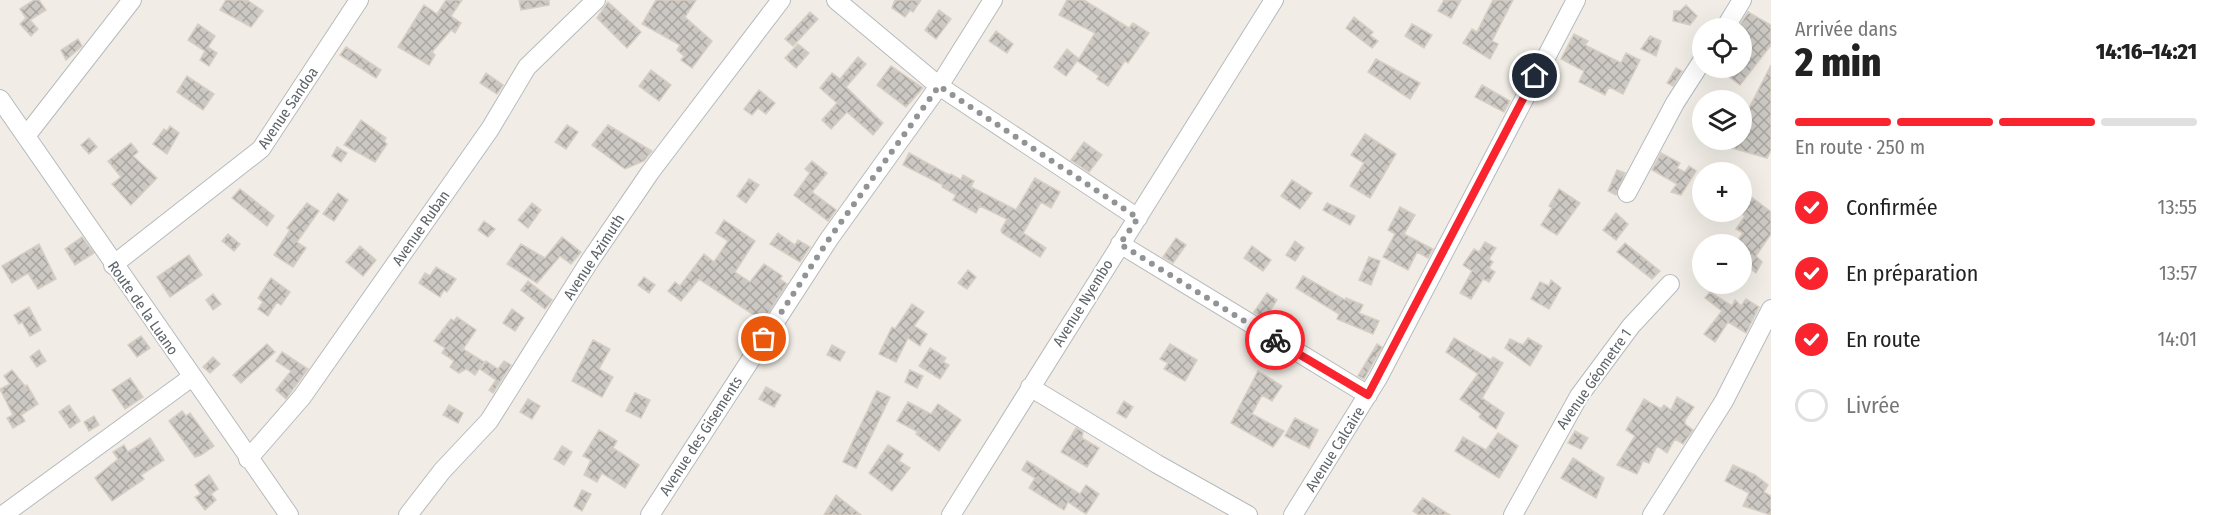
<!DOCTYPE html>
<html lang="fr">
<meta charset="utf-8">
<style>
:root{--surface:#fff;--page:#f6f6f6;--text:#222;--muted:#767676;--line:#e0e0e0;--accent:#f9242e}
body{margin:0;font-family:"Fira Sans Condensed",sans-serif;background:var(--page);color:var(--text);height:100vh;display:flex;flex-direction:column;font-size:22px;white-space:nowrap}
*{box-sizing:border-box;margin:0}
p{font-size:20px;color:var(--muted)}
.icon{flex:none;width:33px;height:33px;fill:none;stroke:currentColor;stroke-width:2;stroke-linecap:round;stroke-linejoin:round}
.map{position:relative;flex:1;overflow:hidden}
.drawer{display:flex;flex-direction:column;background:var(--surface);width:450px}
.drawer>*{flex:none}
.fabs{position:absolute;left:1692px;top:18px;display:grid;gap:12px}
.fabs a{display:grid;place-items:center;width:60px;height:60px;border-radius:50%;background:var(--surface);box-shadow:0 6px 24px #0002;font-size:30px}
.pin{position:absolute;display:grid;place-items:center;width:51px;height:51px;color:#fff;margin:-26px;border:3px solid #fff;border-radius:50%;box-shadow:0 2px 6px #0007}
.courier{position:absolute;display:grid;place-items:center;width:60px;height:60px;margin:-30px;border:4px solid #f9242e;border-radius:50%;background:#fff;color:#222;box-shadow:0 2px 8px #0007}
.summary em{font-style:normal;font-weight:800}
.summary div{display:flex;flex-direction:column-reverse}
.summary{display:flex;align-items:center;justify-content:space-between;height:102px;padding:0 24px}
h1{font-size:39px;font-weight:800;line-height:45px}
.bar{display:grid;grid-template-columns:repeat(4,1fr);gap:9px 6px;align-content:center;height:72px;padding:0 24px}
.bar i{height:8px;border-radius:4px;background:var(--line)}
.bar .current{background:var(--accent)}
.bar p{grid-column:span 4}
ol{padding:0 24px;list-style:none}
li{display:flex;align-items:center;gap:18px;height:66px}
li p{margin-inline-start:auto}
li .icon{padding:6px;border-radius:50%;background:var(--accent);color:#fff;stroke-width:4}
li:last-child{color:var(--muted)}
li i{width:33px;height:33px;border:3px solid var(--line);border-radius:50%}
main{display:flex;flex:1;min-height:0}
.map>svg:first-child{display:block}
.building{fill:url(#building-cross-hatch);stroke:#d7cec4;stroke-width:1.5}
.lines{fill:none;stroke-linecap:round;stroke-linejoin:round}
.minor-casing{stroke:#b6babe;stroke-width:20}
.minor{stroke:#fff;stroke-width:18}
.done{stroke:#919394;stroke-width:6;stroke-dasharray:0 10.8}
.route{stroke:#f9242e;stroke-width:8}
.labels{text-anchor:middle;dominant-baseline:central;stroke-width:4.5;stroke-linejoin:round;paint-order:stroke}
.street-label{font-size:15px;fill:#5d6368;stroke:#fff}
</style>
<main>
<div class="map">
<svg width="1771" height="515" viewBox="0 0 1771 515">
<defs>
<pattern id="building-cross-hatch" width="8" height="8" patternUnits="userSpaceOnUse" patternTransform="scale(1.5)"><rect width="8" height="8" fill="#ccc8c3"/><path d="M0 0l8 8M0 8l8-8" fill="none" stroke="#a9a6a2"/></pattern>
</defs>
<rect width="100%" height="100%" fill="#f1ede6"/>
<!-- building -->
<path class="building" d="M34,0H39L46,10L30,20L38,29L31,36L20,24L26,18L20,9Z
M226,0H247L263,11L251,27L220,10Z
M446,0H462L451,16L461,23L455,33L451,30L432,52L435,55L429,65L398,47L424,5L437,14Z
M519,0H549V5L521,10Z
M656,0H696L685,17L712,41L692,68L681,60L684,56L677,50L680,45L642,24Z
M895,0H921L913,12L910,10L905,17L892,8Z
M1067,0H1084L1129,28L1133,23L1149,33L1128,63L1125,61L1108,86L1097,79L1099,76L1077,61L1066,76L1054,67L1067,49L1079,59L1095,33L1059,15Z
M1444,0H1461L1451,18L1438,11Z
M1493,0H1513L1492,41L1498,44L1490,59L1463,43L1472,29L1477,32Z
M608,2L641,32L627,48L597,18Z
M1686,5L1697,16L1690,25L1673,21L1674,11H1680Z
M939,10L951,19L936,39L925,30Z
M810,12L818,19L793,46L785,39Z
M1748,12L1771,25V45L1740,85L1717,68H1742V28H1738Z
M1354,17L1373,32L1370,35L1378,41L1372,48L1346,28Z
M198,24L215,36L208,47L217,53L209,66L200,60L205,51L188,40Z
M1412,24L1432,35L1424,48L1405,36Z
M996,31L1013,44L1007,53L989,41Z
M1574,34L1588,41L1585,45L1621,63L1626,53L1640,60L1623,94L1609,87L1605,95L1579,82L1584,71L1561,59Z
M1650,36L1661,41L1656,56L1641,49Z
M78,39L82,46L66,60L61,50Z
M798,44L809,53L796,68L785,58Z
M346,47L381,70L376,78L340,55Z
M858,57L866,64L846,87L883,123L873,135L847,112L831,129L822,120L837,103L820,88L832,73L840,79Z
M1376,59L1420,83L1410,99L1368,72Z
M1771,65V150L1767,158L1732,148L1733,145L1720,140H1742L1745,116Z
M891,66L923,88L906,107L877,85Z
M1676,68L1682,71L1673,86L1667,83Z
M651,70L671,85L659,101L639,86Z
M486,73L503,85L497,94L480,83Z
M187,76L214,94L203,110L177,92Z
M1482,85L1510,101L1504,112L1475,97Z
M759,90L775,103L766,114L758,108L752,115L744,109Z
M361,120L386,138L384,141L387,144L375,162L344,145Z
M567,125L578,132L566,149L555,142Z
M608,125L652,151L644,161L625,169L592,145Z
M170,126L179,133L167,154L153,144L164,129L167,131Z
M1365,134L1396,154L1370,198L1350,186L1364,163L1351,155Z
M89,138L97,147L89,154L81,145Z
M1084,142L1102,155L1089,172L1071,160Z
M131,143L138,152L133,156L157,178L131,205L112,184L121,177L108,161Z
M337,147L347,153L341,162L332,156Z
M909,153L949,175L951,174L961,180L963,175L974,181L971,187L1016,210L1035,178L1060,192L1051,208L1041,202L1023,233L1046,248L1040,257L1002,233L1001,230L1007,219L980,206L976,213L953,200L956,195L942,187L943,185L903,165Z
M1661,153L1680,163L1677,168L1685,172L1689,166L1696,171L1681,195L1671,192L1677,184L1652,170Z
M812,161L827,173L812,192L836,210L828,221L794,195L810,173L805,169Z
M1617,170L1625,173L1616,195L1608,191Z
M749,179L759,185L746,203L737,196Z
M1292,180L1312,193L1300,209L1281,196Z
M240,189L274,216L267,226L232,198Z
M1559,189L1580,203L1557,235L1541,225L1552,208L1549,206Z
M1742,190L1771,212V234L1756,256L1762,262L1756,273L1742,263V244H1735L1743,233L1736,229L1745,216L1742,214Z
M338,193L348,200L334,221L323,214Z
M307,203L319,211L297,242L306,248L293,267L274,255L290,230L287,228Z
M532,203L541,210L528,228L518,220Z
M1327,203L1355,216L1350,225L1323,210Z
M1400,207L1415,215L1404,234L1433,249L1428,258L1417,252L1408,270L1383,257L1395,234L1388,230Z
M1616,213L1628,224L1616,240L1603,230Z
M724,220L755,241L735,272L750,282L764,264L782,276L780,279L787,284L763,321L699,279L681,301L668,291L675,282L680,286L704,254L714,262L728,241L716,233Z
M484,221L495,229L488,237L478,230Z
M778,233L795,245L798,240L810,247L800,262L770,244Z
M228,234L240,244L234,251L222,241Z
M82,237L94,253L75,265L65,249Z
M562,237L581,252L571,264L560,256L537,283L507,264L521,244L545,258Z
M1176,238L1186,245L1173,263L1163,257Z
M1295,241L1304,248L1295,261L1286,255Z
M1485,242L1496,248L1489,259L1493,262L1489,268L1495,272L1489,282L1483,279L1471,299L1460,293L1472,271L1463,265L1474,249L1479,252Z
M1625,243L1660,271L1652,279L1617,252Z
M39,244L56,279L38,289L28,273L12,283L2,266Z
M360,246L376,260L363,276L346,262Z
M1252,246L1271,260L1263,271L1244,258Z
M189,255L202,275L170,297L157,277Z
M1369,257L1380,261L1371,285L1359,280Z
M436,267L456,279L447,292L444,290L440,297L419,283L425,273L430,276Z
M968,270L976,277L967,289L958,283Z
M1303,276L1345,300L1346,298L1363,305L1359,313L1379,321L1373,334L1337,319L1339,314L1296,288Z
M644,277L655,285L649,293L638,285Z
M271,278L290,292L281,305L277,302L268,316L258,309L263,302L258,298Z
M1551,280L1561,288L1549,309L1531,299L1540,282L1549,286Z
M528,281L552,300L545,309L521,290Z
M1710,292L1732,306L1735,300L1741,306L1746,299L1759,307L1746,333L1728,322L1715,342L1704,334L1722,311L1705,298Z
M1267,293L1277,300L1265,319L1254,312Z
M213,294L221,304L213,310L206,300Z
M912,304L924,312L914,326L927,334L920,346L908,338L896,362L879,354L892,327L895,329Z
M29,307L41,330L30,336L22,322L19,324L14,315Z
M512,309L524,318L515,331L503,323Z
M457,317L476,330L463,349L484,362L475,375L466,369L459,373L450,367L454,361L442,353L445,348L434,341L451,319L454,321Z
M141,336L150,348L137,357L128,345Z
M1454,338L1491,360L1493,357L1503,363L1482,398L1504,413L1496,429L1479,417L1481,414L1460,399L1478,374L1446,352Z
M1528,338L1542,346L1530,366L1505,348L1510,339L1523,345Z
M593,340L610,349L599,369L613,377L602,397L572,381Z
M267,344L275,352L241,383L233,375Z
M1170,344L1197,360L1185,381L1164,369L1168,363L1160,359Z
M1377,344L1382,347L1364,379L1358,376Z
M832,345L845,352L840,361L827,355Z
M930,348L946,358L943,362L949,365L940,379L919,366Z
M39,350L46,361L37,367L30,357Z
M282,352L308,369L286,399L276,390L291,371L276,361Z
M213,357L220,364L210,373L203,367Z
M486,361L498,369L504,361L511,365L493,393L489,390L496,380L480,369Z
M12,370L25,386L27,385L38,404L21,415L25,421L13,428L7,418L13,415L0,389L10,384L4,376Z
M910,370L923,376L917,388L905,382Z
M1258,371L1282,386L1272,401L1262,395L1252,414L1284,431L1273,447L1231,423Z
M130,378L143,397L125,409L112,390Z
M766,387L781,395L774,407L759,399Z
M877,391L890,397L856,468L843,462Z
M635,393L650,400L641,418L626,411Z
M1677,397L1694,407L1685,420V424L1693,430L1683,444L1675,439L1667,453L1657,446L1649,463L1643,461L1637,474L1617,465L1635,436L1626,430L1644,399L1661,409L1664,405L1671,410Z
M528,399L540,406L532,419L520,412Z
M1124,401L1133,407L1126,418L1117,413Z
M908,402L931,414L938,404L961,420L939,451L916,434L918,432L897,421Z
M69,405L80,421L70,428L59,412Z
M449,405L463,413L458,423L443,415Z
M182,411L186,416L190,413L214,446L201,455L195,457L169,421Z
M94,416L99,425L89,431L84,422Z
M1295,418L1318,430L1309,448L1285,436Z
M1076,428L1083,432L1082,438L1099,448L1087,467L1061,452Z
M599,430L617,441L613,448L639,465L625,488L602,473L597,482L584,475L591,460L583,456Z
M1575,431L1588,438L1581,449L1568,443Z
M1498,433L1518,446L1499,478L1455,451L1463,437L1486,450Z
M150,438L164,460L141,475L144,479L112,501L95,478L118,459L113,452L124,445L128,452Z
M888,445L903,454L899,461L910,468L892,491L869,473Z
M562,446L572,452L564,465L554,459Z
M1573,458L1604,478L1596,498L1561,478Z
M1027,461L1080,494L1086,485L1099,494L1086,514L1068,502L1064,510L1029,488L1035,478L1022,470Z
M1733,465L1755,475L1768,485L1764,492L1771,496V515L1743,506L1749,493L1725,481Z
M209,475L218,489L211,494L216,500L205,510L195,497L201,494L195,485Z
M582,490L591,494L582,511L574,506Z
M836,495L861,515H824Z
M1423,498L1450,515H1419L1413,511Z"/>
<g class="lines">
<defs>
<path id="minor" d="M836,0L939,86L1138,218
M1725,28L1742,0
M0,99L289,515
M26,136L132,0
M1627,193L1675,103L1702,61
M1120,244L1368,395
M113,265L261,149L359,0
M1030,387L1157,464L1248,515
M248,459L302,397L490,129L527,67L596,0
M3,515L192,377
M408,515L442,471L489,421L589,262L651,171L781,0
M650,515L829,239L939,86L993,0
M951,515L1274,0
M1293,515L1378,378L1576,0
M1513,515L1579,396L1631,326L1670,284
M1652,515L1724,401L1771,309"/>
</defs>
<!-- minor casing -->
<use href="#minor" class="minor-casing"/>
<!-- minor -->
<use href="#minor" class="minor"/>
</g>
<g class="lines">
<!-- done -->
<path class="done" d="M764,339L829,239L939,86L1138,218L1120,244L1275,340"/>
<!-- route -->
<path class="route" d="M1275,340L1368,395L1535,76"/>
</g>
<g class="labels">
<!-- street labels -->
<g class="street-label">
<text transform="translate(288 108) rotate(-56)">Avenue Sandoa</text>
<text transform="translate(421 228) rotate(-55)">Avenue Ruban</text>
<text transform="translate(594 257) rotate(-57)">Avenue Azimuth</text>
<text transform="translate(1083 303) rotate(-58)">Avenue Nyembo</text>
<text transform="translate(143 308) rotate(55)">Route de la Luano</text>
<text transform="translate(1594 379) rotate(-55)">Avenue Géometre 1</text>
<text transform="translate(701 436) rotate(-57)">Avenue des Gisements</text>
<text transform="translate(1335 449) rotate(-58)">Avenue Calcaire</text>
</g>
</g>
</svg>
<div class="fabs">
<a><svg class="icon" aria-label="locate" viewBox="0 0 24 24"><circle cx="12" cy="12" r="6"/><path d="M12 2v4M12 18v4M2 12h4M18 12h4"/></svg></a>
<a><svg class="icon" aria-label="layers" viewBox="0 0 24 24"><path d="M12 4l9 5-9 5-9-5zM3 14l9 5 9-5"/></svg></a>
<a>+</a>
<a>−</a>
</div>
<div class="pin" style="left:764px;top:339px;background:#ea580c"><svg class="icon" aria-label="bag" viewBox="0 0 24 24"><path d="M5 8h14l-1 12H6zM9 8a3 3 0 0 1 6 0"/></svg></div>
<div class="pin" style="left:1535px;top:76px;background:#1f2937"><svg class="icon" aria-label="home" viewBox="0 0 24 24"><path d="M3 11l9-7 9 7M6 9v11h12V9"/></svg></div>
<div class="courier" style="left:1275px;top:340px"><svg class="icon" aria-label="bike" viewBox="0 0 24 24"><circle cx="6" cy="16" r="4"/><circle cx="18" cy="16" r="4"/><path d="M6 16l4-8h5l3 8M10 8l3 8H6M13 5h3"/></svg></div>
</div>
<section class="drawer">
<div class="summary"><div><h1>2 min</h1><p>Arrivée dans</p></div><em>14:16–14:21</em></div>
<div class="bar"><i class="current"></i><i class="current"></i><i class="current"></i><i></i><p>En route · 250 m</p></div>
<ol>
<li><svg class="icon" aria-label="check" viewBox="0 0 24 24"><path d="M5 12l5 5 9-10"/></svg>Confirmée<p>13:55</p></li>
<li><svg class="icon" aria-label="check" viewBox="0 0 24 24"><path d="M5 12l5 5 9-10"/></svg>En préparation<p>13:57</p></li>
<li><svg class="icon" aria-label="check" viewBox="0 0 24 24"><path d="M5 12l5 5 9-10"/></svg>En route<p>14:01</p></li>
<li><i></i>Livrée</li>
</ol>
</section>
</main>
